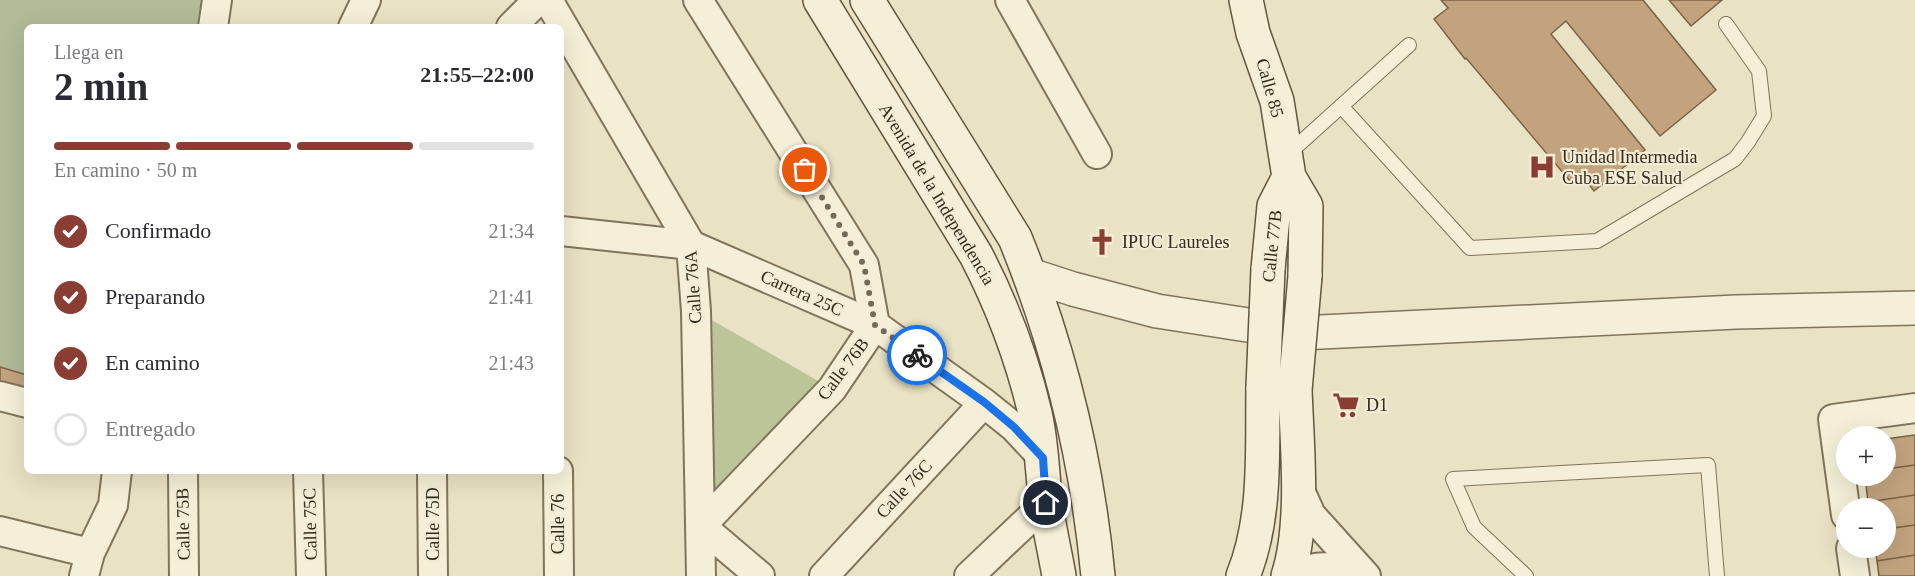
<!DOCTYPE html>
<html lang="es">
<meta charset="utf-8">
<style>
:root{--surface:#fff;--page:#f7f7f7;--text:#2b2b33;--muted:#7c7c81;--line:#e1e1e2;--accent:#893d33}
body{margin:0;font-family:"Times New Roman",serif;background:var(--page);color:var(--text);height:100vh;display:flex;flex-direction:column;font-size:22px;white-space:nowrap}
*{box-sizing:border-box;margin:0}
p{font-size:20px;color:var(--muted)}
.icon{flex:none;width:33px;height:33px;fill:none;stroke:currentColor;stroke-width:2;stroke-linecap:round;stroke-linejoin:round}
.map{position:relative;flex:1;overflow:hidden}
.panel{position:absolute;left:24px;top:24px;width:540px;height:450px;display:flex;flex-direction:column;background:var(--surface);border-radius:9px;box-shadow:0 6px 24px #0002}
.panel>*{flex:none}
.buttons{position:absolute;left:1836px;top:426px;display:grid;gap:12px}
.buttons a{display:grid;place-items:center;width:60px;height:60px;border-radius:50%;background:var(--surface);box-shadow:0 6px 24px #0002;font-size:30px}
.pin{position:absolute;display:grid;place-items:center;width:51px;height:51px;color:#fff;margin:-26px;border:3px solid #fff;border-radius:50%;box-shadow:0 2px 6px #0007}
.courier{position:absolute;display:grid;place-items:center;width:60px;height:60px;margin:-30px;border:4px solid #1a73e8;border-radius:50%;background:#fff;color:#222;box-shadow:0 2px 8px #0007}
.summary em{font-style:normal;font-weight:700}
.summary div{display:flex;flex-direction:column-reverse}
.summary{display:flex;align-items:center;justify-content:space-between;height:102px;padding:0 30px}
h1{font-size:39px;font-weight:700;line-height:45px}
.bar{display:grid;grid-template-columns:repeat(4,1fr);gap:9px 6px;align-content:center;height:72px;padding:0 30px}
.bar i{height:8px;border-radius:4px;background:var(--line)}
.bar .selected{background:var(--accent)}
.bar p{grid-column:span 4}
ol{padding:0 30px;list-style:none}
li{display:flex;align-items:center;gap:18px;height:66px}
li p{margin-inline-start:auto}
li .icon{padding:6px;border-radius:50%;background:var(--accent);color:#fff;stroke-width:4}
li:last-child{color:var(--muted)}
li i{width:33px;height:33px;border:3px solid var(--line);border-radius:50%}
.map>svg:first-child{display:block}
.green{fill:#bbc599}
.cemetery{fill:#b2bb98}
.building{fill:#c2a37e;stroke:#7d6245;stroke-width:1.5}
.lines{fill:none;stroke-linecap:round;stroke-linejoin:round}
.service-casing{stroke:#81745d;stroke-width:16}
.minor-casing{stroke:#81745d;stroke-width:32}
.tertiary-casing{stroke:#81745d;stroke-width:36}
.secondary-casing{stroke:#635640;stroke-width:36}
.service{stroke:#f4efd6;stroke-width:14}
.minor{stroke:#f4efd6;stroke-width:28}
.tertiary{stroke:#f4efd6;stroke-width:33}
.secondary{stroke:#f4efd6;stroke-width:33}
.secondary-bridge-casing{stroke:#635640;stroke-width:36;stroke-linecap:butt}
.secondary-bridge{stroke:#f4efd6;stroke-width:33}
.done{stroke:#736b59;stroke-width:6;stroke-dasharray:0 10.8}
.route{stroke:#1a73e8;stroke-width:8}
.labels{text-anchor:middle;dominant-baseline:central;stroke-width:4.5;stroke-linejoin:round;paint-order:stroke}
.street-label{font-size:18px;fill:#332b1f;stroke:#f1ecd3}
.poi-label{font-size:18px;fill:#332b1f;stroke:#f1ecd3;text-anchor:start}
</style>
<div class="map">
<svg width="1915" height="576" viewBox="0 0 1915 576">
<rect width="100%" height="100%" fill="#e9e2c4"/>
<!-- green -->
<path class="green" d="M696,311L832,389L701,526Z"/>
<!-- cemetery -->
<path class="cemetery" d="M0,0H217L213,27H27V403L0,396Z"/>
<!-- building -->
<path class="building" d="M1441,0H1643L1716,90L1660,136L1566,21L1551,34L1645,150L1594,191L1580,173L1570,181L1466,58L1465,59L1434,19L1448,8Z
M1669,0H1722L1691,26Z
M0,367L27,375V390L0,383Z
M1915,435V465L1886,469V439Z
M1915,465V495L1868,502L1865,476H1886V469Z
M1915,495V525L1886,529V508H1869L1868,502Z
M1915,525V555L1877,561L1875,548H1886V529Z
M1915,555V576H1879L1877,561Z"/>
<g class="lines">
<defs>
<path id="service" d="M1341,106L1470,248L1597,241L1735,159L1748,142L1764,116L1759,71L1726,24
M1288,154L1409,45
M1526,576L1474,527L1453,479L1708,465L1717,576"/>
<path id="minor" d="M548,0L691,245L696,311L701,576
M698,0L864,265L875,325L832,389L701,526
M1010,0L1097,154
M213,27L217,0
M353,27L366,0
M511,27L538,0
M561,231L691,245L875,325L984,403L1014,427L1043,458
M0,396L27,403
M183,471L184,576
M308,471L311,576
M432,471L433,576
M558,471L559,576
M1299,488L1311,515L1366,576
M1846,515L1833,419L1915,408
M701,526L760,576
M0,531L90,553
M1851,548L1855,576
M84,576L90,553L113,505L117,471
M824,576L984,403
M969,576L1046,503
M1300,576C1314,562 1341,567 1357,576"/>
<path id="tertiary" d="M1030,275L1073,289L1157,311L1300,333L1736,312L1915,308"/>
<path id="secondary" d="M820,0L976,255C1002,305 1022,358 1035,413C1042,443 1042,473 1046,504C1049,528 1055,552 1059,576
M867,0L1015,238C1059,346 1087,459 1098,576
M1246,0L1253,33L1277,101L1289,177L1306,206L1305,276
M1268,269L1274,206L1289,177
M1243,576C1267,517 1262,449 1263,387
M1288,576C1305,524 1297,445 1295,390"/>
</defs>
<!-- service casing -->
<use href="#service" class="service-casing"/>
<!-- minor casing -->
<use href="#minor" class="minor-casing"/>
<!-- tertiary casing -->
<use href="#tertiary" class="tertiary-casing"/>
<!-- secondary casing -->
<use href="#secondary" class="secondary-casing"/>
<!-- service -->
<use href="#service" class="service"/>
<!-- minor -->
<use href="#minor" class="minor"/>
<!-- tertiary -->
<use href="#tertiary" class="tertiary"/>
<!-- secondary -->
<use href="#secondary" class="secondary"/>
<defs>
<path id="secondary-bridge" d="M1263,387L1268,269
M1295,390L1305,276"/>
</defs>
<!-- secondary-bridge casing -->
<use href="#secondary-bridge" class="secondary-bridge-casing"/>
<!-- secondary-bridge -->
<use href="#secondary-bridge" class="secondary-bridge"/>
</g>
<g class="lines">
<!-- done -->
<path class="done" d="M805,170L864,265L875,325L917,355"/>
<!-- route -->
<path class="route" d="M917,355L984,402L1014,427L1043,458L1046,503"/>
</g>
<!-- icons -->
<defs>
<symbol id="hospital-bare" viewBox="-9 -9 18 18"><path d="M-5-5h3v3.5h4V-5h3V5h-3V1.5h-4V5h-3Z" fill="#893d33" stroke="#f1ecd3" stroke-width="2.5" paint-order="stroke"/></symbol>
<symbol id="church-bare" viewBox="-9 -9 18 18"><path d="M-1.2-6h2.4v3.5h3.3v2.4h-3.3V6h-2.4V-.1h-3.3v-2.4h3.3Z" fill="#893d33" stroke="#f1ecd3" stroke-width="2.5" paint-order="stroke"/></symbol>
<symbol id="supermarket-bare" viewBox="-9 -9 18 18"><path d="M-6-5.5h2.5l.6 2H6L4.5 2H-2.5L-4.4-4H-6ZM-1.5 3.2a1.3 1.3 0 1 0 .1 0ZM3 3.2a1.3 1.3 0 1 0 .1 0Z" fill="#893d33" stroke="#f1ecd3" stroke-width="2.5" paint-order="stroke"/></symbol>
</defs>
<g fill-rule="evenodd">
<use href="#hospital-bare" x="1523" y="148" width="38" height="38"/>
<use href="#church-bare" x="1083" y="223" width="38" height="38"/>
<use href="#supermarket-bare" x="1327" y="386" width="38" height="38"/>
</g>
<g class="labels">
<!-- street labels -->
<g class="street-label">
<text transform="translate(1270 88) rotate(74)">Calle 85</text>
<text transform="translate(937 194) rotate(59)">Avenida de la Independencia</text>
<text transform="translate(1272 246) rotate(-84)">Calle 77B</text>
<text transform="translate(693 287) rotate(-94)">Calle 76A</text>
<text transform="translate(802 293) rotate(24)">Carrera 25C</text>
<text transform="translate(843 369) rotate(-53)">Calle 76B</text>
<text transform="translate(904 489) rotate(-47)">Calle 76C</text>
<text transform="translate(183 524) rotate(-91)">Calle 75B</text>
<text transform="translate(310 524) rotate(-91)">Calle 75C</text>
<text transform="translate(433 524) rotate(-90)">Calle 75D</text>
<text transform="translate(558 524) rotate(-90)">Calle 76</text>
</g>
<!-- poi labels -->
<g class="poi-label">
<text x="1562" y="157">Unidad Intermedia<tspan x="1562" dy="21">Cuba ESE Salud</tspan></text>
<text x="1122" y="242">IPUC Laureles</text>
<text x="1366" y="405">D1</text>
</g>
</g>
</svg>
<div class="buttons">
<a>+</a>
<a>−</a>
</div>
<div class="pin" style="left:805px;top:170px;background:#ea580c"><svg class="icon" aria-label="bag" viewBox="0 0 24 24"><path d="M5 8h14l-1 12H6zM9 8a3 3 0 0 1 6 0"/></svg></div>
<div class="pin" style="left:1046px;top:503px;background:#1f2937"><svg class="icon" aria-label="home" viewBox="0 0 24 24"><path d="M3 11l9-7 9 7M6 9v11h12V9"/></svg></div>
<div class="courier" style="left:917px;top:355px"><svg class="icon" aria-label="bike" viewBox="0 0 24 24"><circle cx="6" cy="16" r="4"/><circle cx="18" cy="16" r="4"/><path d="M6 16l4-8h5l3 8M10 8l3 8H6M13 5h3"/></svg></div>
<section class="panel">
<div class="summary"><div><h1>2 min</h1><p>Llega en</p></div><em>21:55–22:00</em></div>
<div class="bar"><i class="selected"></i><i class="selected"></i><i class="selected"></i><i></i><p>En camino · 50 m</p></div>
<ol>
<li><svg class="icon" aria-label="check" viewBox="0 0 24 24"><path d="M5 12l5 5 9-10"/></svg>Confirmado<p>21:34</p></li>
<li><svg class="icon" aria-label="check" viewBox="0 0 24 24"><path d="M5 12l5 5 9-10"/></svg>Preparando<p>21:41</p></li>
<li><svg class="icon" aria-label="check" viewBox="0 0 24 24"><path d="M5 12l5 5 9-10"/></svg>En camino<p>21:43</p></li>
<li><i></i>Entregado</li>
</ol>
</section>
</div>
